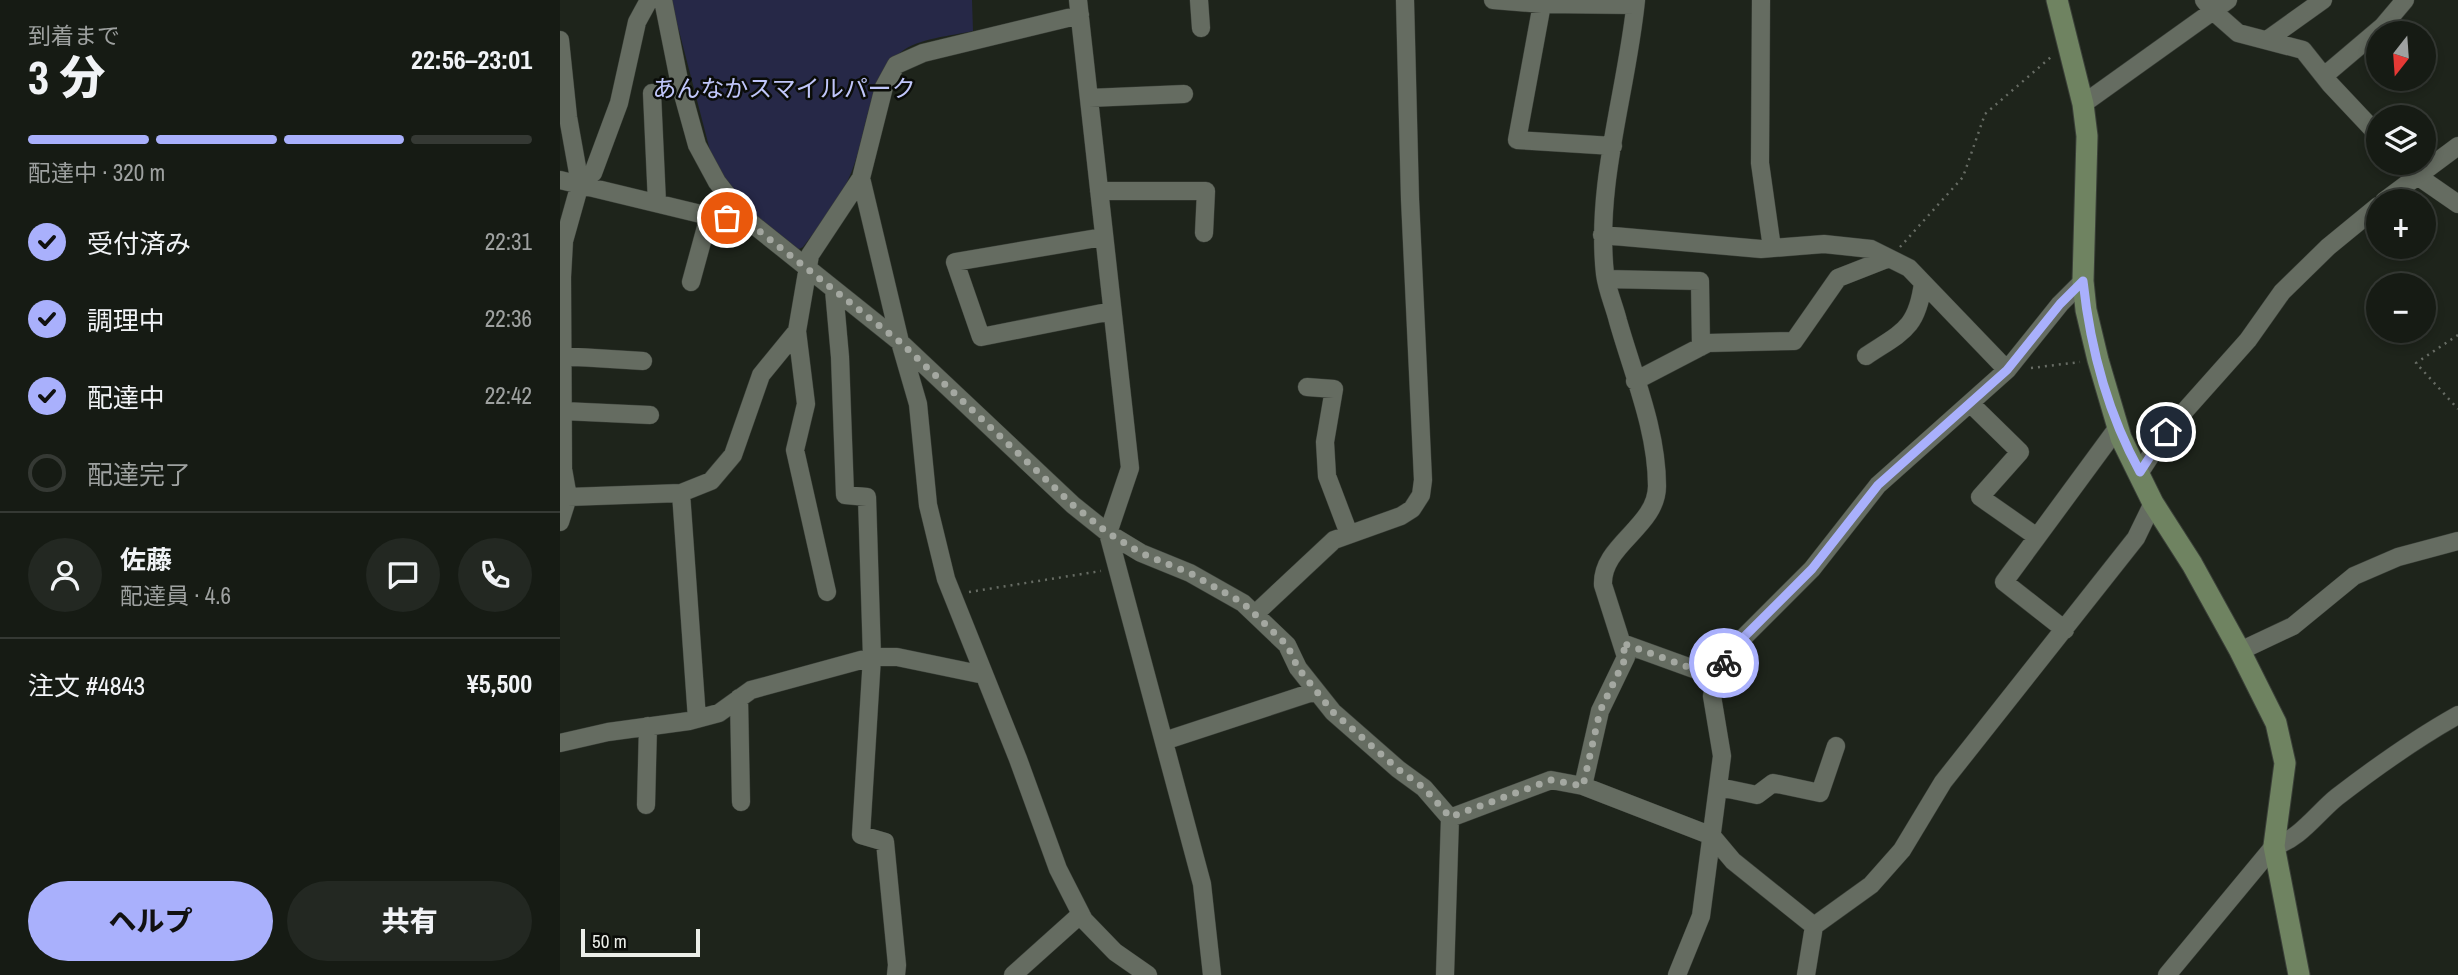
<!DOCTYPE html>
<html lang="ja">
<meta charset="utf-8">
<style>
:root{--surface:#161b14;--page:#232822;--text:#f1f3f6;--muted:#9ea1a0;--line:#353934;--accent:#a9b0fc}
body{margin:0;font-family:"Archivo Narrow","Noto Sans JP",sans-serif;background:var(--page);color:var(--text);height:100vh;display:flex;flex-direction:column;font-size:26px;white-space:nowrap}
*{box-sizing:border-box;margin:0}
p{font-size:23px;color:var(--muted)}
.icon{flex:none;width:38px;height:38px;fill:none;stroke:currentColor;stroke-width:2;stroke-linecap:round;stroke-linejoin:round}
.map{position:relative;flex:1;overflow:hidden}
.sheet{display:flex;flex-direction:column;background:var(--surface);width:560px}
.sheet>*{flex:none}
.needle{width:46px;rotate:197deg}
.fabs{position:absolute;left:1806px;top:21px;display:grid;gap:14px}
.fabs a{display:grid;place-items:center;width:70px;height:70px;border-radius:50%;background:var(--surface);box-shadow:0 4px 10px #0003,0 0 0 2px var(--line);font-size:35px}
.scale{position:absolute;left:21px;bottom:18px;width:119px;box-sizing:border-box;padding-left:7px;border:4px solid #ecefe9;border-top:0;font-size:19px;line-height:24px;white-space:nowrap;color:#ecefe9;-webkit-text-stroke:5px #0a0c08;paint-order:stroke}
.pin{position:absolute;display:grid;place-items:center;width:60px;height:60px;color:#fff;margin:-30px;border:4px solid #fff;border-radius:50%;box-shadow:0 2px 7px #0007}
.courier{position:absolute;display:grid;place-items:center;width:70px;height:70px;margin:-35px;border:5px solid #a9b0fc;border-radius:50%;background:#fff;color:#222;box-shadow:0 2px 9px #0007}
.overview em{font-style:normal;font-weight:800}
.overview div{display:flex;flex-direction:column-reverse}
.overview{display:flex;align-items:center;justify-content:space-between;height:119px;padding:0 28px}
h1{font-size:46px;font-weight:800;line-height:52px}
.bar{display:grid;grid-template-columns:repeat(4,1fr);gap:10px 7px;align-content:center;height:84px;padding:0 28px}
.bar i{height:9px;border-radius:5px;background:var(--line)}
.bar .active{background:var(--accent)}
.bar p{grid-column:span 4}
.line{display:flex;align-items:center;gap:18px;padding:0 28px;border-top:2px solid var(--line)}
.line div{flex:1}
.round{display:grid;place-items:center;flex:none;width:74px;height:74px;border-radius:37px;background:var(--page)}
ol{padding:0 28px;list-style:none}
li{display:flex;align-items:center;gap:21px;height:77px}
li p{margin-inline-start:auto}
li .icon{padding:7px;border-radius:50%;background:var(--accent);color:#111;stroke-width:4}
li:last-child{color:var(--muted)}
li i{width:38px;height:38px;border:4px solid var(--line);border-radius:50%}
.action{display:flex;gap:14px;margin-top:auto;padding:14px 28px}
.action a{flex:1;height:80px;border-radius:42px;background:var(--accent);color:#111;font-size:28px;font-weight:800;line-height:80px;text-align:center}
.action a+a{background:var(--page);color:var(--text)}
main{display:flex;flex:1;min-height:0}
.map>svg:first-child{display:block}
.green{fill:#262847}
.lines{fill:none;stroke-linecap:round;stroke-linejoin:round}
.street-casing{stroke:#3a3f38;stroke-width:19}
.secondary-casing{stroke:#3a3f38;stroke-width:23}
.path{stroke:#676c64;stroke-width:2.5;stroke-dasharray:2 5;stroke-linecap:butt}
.street{stroke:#656c61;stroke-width:18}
.secondary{stroke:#6f8361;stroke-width:21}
.done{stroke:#a4a8a1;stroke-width:7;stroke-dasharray:0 12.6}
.route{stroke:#a9b0fc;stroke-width:9}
.labels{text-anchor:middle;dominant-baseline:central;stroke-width:5;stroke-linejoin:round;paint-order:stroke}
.park-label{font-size:24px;fill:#c0c6fa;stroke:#0a0c08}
</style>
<main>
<section class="sheet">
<div class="overview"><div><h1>3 分</h1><p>到着まで</p></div><em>22:56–23:01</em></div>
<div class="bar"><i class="active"></i><i class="active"></i><i class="active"></i><i></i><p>配達中 · 320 m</p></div>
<ol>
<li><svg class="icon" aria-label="check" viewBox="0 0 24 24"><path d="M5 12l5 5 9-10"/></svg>受付済み<p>22:31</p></li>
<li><svg class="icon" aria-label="check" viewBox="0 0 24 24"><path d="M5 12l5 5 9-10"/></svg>調理中<p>22:36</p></li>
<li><svg class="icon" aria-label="check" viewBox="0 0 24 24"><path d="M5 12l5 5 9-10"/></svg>配達中<p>22:42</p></li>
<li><i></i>配達完了</li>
</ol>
<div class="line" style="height:126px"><a class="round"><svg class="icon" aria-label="person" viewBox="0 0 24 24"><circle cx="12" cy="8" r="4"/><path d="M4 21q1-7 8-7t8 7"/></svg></a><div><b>佐藤</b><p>配達員 · 4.6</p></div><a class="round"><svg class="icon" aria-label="chat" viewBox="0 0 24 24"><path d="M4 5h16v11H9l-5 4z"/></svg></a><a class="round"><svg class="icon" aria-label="phone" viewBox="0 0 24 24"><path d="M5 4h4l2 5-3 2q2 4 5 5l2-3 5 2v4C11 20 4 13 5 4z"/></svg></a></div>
<div class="line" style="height:91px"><div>注文 #4843</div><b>¥5,500</b></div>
<div class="action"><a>ヘルプ</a><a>共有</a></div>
</section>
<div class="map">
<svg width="1898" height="975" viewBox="0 0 1898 975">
<rect width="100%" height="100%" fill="#1e241b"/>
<!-- green -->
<path class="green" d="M111,0H412L413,31C391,36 359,38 341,52C304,83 308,139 288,180C277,205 259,226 243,247L235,251L169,192L153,162Z"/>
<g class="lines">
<defs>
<path id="street" d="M103,0L119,80L137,145L157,182L185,218L340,342L513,505L548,533L581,553L630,573L683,603L727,645L738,668L773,712L838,769L864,788L890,818L885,975
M518,0L570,468L548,533L642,884L652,975
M639,0L641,28
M933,0L982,4L1075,5
M1201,0L1200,163L1212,248
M1644,0L1653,11L1668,0
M982,4L957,140L1053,146
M0,40L8,117L20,184L4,241L2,277L3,469L8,497L0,522
M1707,40L1763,0
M1764,76L1823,26L1845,0
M92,93L97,203
M529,98L624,94
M1523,104L1653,11L1678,33L1743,50L1770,84L1818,135
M1845,163L1856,175L1898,204
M301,178L340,342L358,404L368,505L386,579L458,759L498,869L524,920L555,952L588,975
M0,180L149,216L185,218
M20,184L33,173L59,103L77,22L89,0
M539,191H646L644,233
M1824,201L1898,146
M1042,235L1201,249L1264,244L1311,249L1349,268L1447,370
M543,237L395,262L421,337L552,311
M1046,279L1140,281L1141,347
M131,282L149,216
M274,290L280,357L285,495L307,497L312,657L301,835L325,842L337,965L336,975
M237,331L246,404L235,450L267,592
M2,356L83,361
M1306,356C1342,332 1357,329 1363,283
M1075,381L1148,343L1234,341L1278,278L1329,258
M747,387L774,389L765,442L767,476L789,534
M1411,404L1460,452L1420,497L1477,537
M3,411L90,415
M1580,472L1606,432L1688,340L1722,292L1768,247L1818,206
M121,493L137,719
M8,497L121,493L151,481L173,455L201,375L237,331L250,255L301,178L324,87L336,65L363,53L520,15
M695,614L774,540L841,516L852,509L861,495L863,480L850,199L845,0
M1505,630L1444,582L1558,427
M1062,643L1156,677
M1680,651L1733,626L1794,576L1838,557L1898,541
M179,698L181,802
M604,741L756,691
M0,743L48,732L129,721L159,713L191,690L312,657H337L424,675
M1023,786L1040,711L1066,657L1043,585C1041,545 1097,527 1097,486C1097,430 1073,374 1058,321C1054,305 1047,290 1045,274C1035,183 1067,91 1076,0
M1159,787L1197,795L1213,783L1260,793L1276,746
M86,805L88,726
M890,818L991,780L1023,786L1152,836L1173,861L1254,926
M453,975L521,914
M1117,975L1141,916L1162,756L1152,696L1156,677L1171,650L1252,569L1318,485L1447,370L1500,304L1523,281
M1246,975L1254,926L1311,885L1342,850L1383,782L1576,538L1593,503
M1607,975L1714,846C1739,840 1757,813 1777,797C1816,767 1855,739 1898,715"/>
<path id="secondary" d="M1497,0L1523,104L1527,136L1523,281L1526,310L1538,360L1561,438L1593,503L1632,564L1680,651L1716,723L1725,763L1714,846L1739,975"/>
</defs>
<!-- street casing -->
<use href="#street" class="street-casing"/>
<!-- secondary casing -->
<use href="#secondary" class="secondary-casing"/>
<!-- path -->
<path class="path" d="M1340,247L1403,177L1425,114L1491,57
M1898,335L1856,363L1898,409
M1471,368L1520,362
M409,592L541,571"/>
<!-- street -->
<use href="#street" class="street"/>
<!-- secondary -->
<use href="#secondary" class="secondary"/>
</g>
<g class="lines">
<!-- done -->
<path class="done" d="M167,218L184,219L340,342L513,505L548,533L581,553L630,573L683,603L727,645L738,668L773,712L838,769L864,788L890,817L991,780L1023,786L1040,711L1066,657L1062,643L1156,677L1164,663"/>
<!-- route -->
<path class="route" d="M1164,663L1171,650L1252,569L1318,485L1447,370L1500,304L1523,281C1530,346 1548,414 1580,472L1606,432"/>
</g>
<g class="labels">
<!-- park labels -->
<g class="park-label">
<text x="224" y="88">あんなかスマイルパーク</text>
</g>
</g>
</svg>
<div class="fabs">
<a><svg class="needle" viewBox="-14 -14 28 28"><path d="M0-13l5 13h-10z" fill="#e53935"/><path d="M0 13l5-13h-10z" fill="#9ea1a0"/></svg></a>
<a><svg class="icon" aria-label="layers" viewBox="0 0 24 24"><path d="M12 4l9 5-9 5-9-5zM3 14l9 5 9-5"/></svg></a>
<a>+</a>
<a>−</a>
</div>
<div class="scale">50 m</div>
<div class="pin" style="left:167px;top:218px;background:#ea580c"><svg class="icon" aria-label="bag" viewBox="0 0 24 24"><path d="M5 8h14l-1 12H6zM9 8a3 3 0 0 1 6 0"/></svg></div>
<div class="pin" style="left:1606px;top:432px;background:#1f2937"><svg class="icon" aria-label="home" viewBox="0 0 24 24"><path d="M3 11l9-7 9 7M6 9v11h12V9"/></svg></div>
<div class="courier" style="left:1164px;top:663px"><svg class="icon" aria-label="bike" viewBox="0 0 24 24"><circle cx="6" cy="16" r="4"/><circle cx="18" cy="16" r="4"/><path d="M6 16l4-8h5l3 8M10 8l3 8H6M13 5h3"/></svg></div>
</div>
</main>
